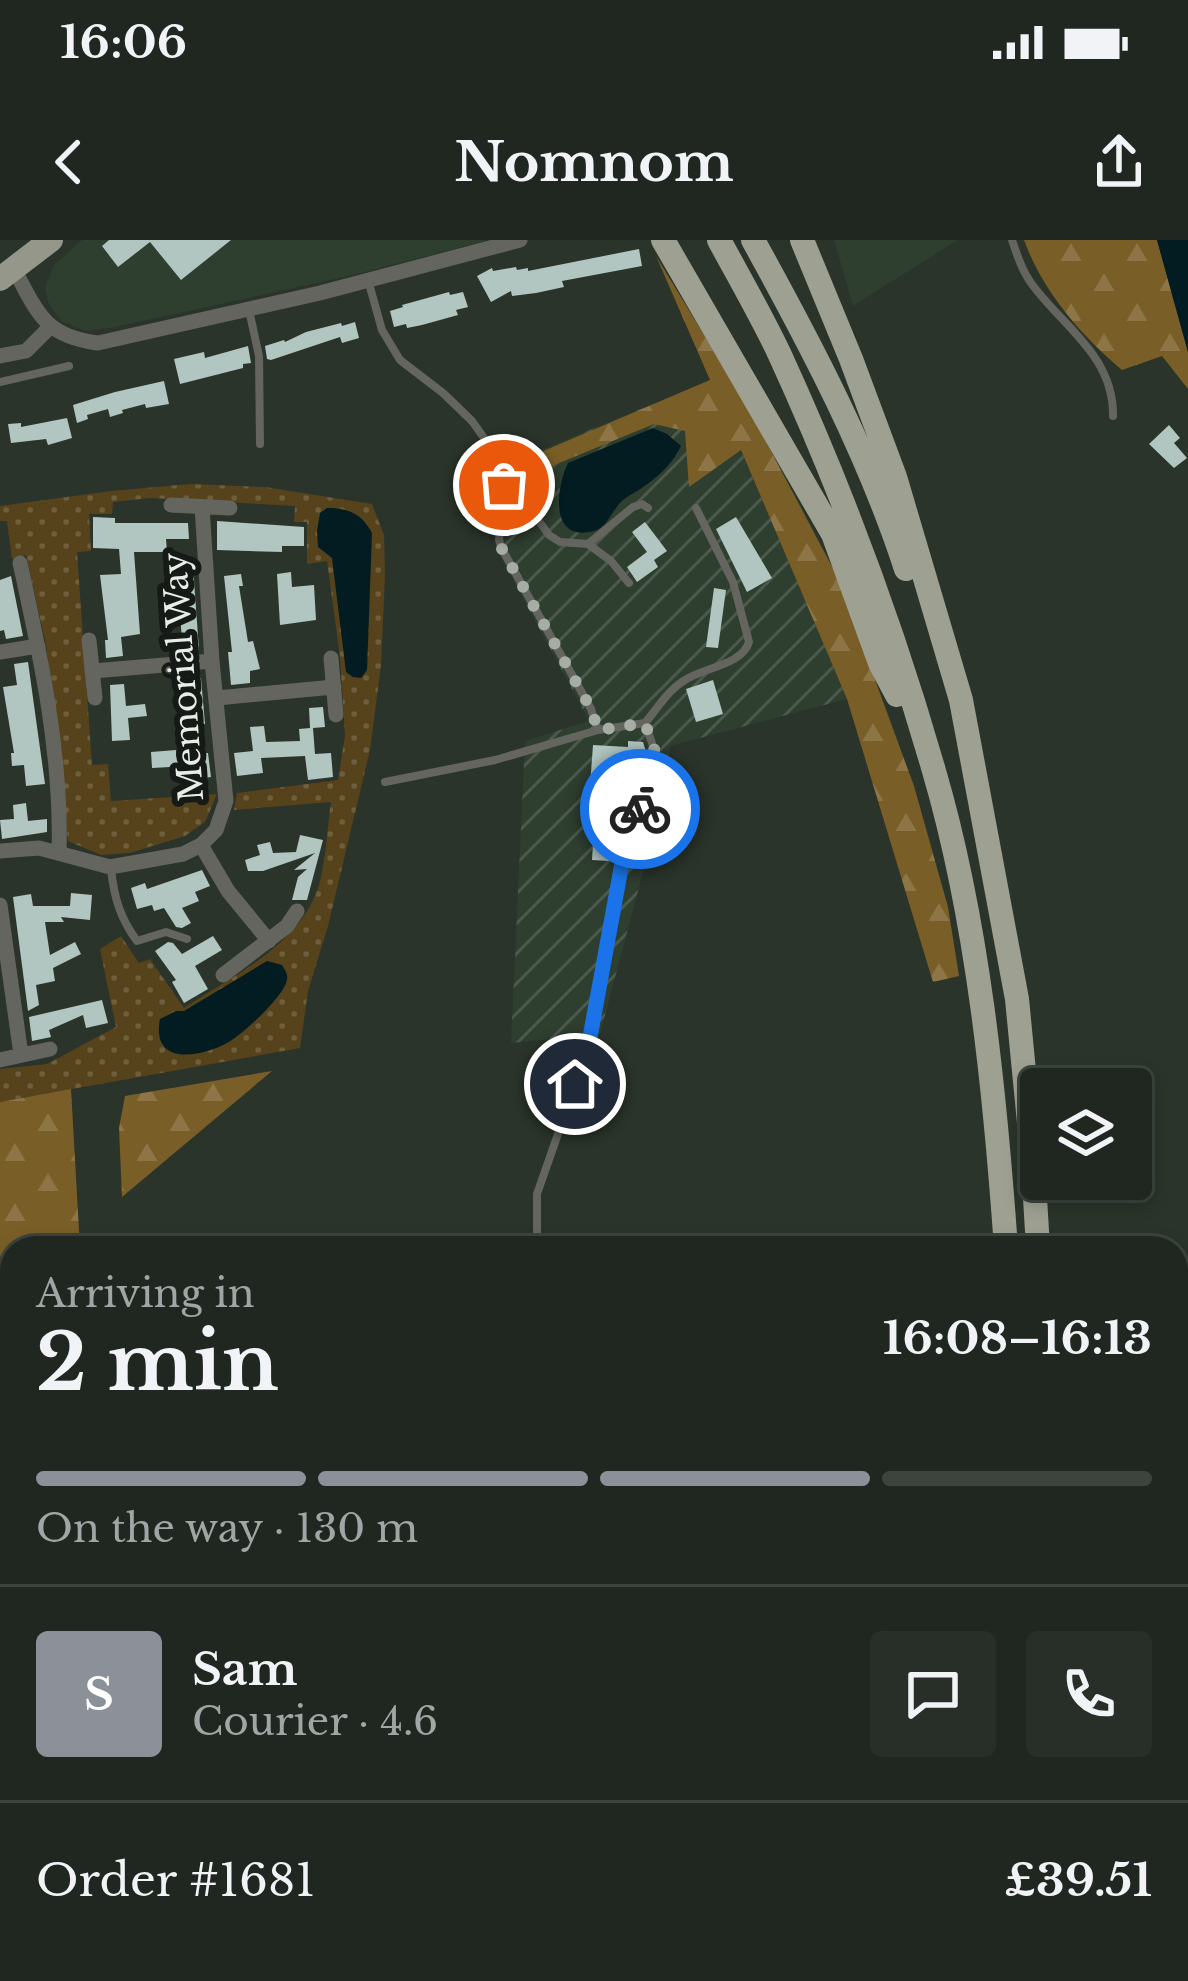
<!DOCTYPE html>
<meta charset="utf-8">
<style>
:root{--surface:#202720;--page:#282f29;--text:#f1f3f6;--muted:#a2a5a5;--line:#3d443e;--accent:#8c9099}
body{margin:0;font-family:"Libre Baskerville",serif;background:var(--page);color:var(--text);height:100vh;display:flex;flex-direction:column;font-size:45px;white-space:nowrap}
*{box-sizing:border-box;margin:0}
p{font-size:39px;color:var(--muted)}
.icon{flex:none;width:66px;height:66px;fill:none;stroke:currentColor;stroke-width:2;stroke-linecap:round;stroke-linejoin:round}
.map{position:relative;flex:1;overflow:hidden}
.drawer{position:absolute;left:0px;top:996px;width:1188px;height:747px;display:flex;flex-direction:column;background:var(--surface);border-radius:36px 36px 0 0;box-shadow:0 6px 18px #0003,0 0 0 3px var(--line)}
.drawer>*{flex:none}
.tools{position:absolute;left:1020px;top:828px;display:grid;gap:24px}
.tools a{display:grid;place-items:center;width:132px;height:132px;border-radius:12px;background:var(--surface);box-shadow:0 6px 18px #0003,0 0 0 3px var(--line);font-size:60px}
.pin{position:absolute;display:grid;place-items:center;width:102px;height:102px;color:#fff;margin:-51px;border:6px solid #fff;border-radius:50%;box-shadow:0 3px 12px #0007}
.courier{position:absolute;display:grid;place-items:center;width:120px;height:120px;margin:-60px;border:9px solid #1a73e8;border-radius:50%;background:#fff;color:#222;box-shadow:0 3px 15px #0007}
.head em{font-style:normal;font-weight:700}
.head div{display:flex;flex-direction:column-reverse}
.head{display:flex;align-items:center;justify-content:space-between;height:204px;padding:0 36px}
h1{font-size:78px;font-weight:700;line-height:90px}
.bar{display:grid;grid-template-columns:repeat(4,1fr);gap:18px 12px;align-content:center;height:144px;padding:0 36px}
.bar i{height:15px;border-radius:9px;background:var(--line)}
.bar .active{background:var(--accent)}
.bar p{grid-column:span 4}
.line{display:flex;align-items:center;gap:30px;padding:0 36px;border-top:3px solid var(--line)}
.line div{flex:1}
.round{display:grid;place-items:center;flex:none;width:126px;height:126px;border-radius:12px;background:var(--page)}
.status{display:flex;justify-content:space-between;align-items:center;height:84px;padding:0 60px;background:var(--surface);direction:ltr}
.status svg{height:33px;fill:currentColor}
header{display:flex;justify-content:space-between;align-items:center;height:156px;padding:0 36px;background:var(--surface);font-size:54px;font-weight:700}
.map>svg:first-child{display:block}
.built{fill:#2e3e2f}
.industrial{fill:url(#industrial-furrows)}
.green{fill:url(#green-dots)}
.forest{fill:url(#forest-firs)}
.water{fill:#031c21}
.building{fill:#b1c6c0}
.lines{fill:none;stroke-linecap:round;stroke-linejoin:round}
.service{stroke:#64655e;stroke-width:8}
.minor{stroke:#64655e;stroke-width:15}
.primary{stroke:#95978a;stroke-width:24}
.trunk{stroke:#9ea192;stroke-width:24}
.done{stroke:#a5ada5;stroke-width:12;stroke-dasharray:0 21.6}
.route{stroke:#1a73e8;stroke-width:15}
.labels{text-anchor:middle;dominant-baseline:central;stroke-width:12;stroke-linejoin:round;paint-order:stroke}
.street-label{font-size:33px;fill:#e7eee7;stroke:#161a16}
</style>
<div class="status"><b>16:06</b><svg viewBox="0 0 49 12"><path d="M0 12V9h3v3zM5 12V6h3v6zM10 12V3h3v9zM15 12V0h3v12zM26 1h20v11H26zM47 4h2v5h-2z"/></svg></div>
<header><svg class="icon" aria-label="back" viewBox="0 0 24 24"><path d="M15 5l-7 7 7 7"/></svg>Nomnom<svg class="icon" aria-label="share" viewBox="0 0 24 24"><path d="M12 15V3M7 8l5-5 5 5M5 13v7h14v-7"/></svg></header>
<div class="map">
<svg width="1188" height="1741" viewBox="0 0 1188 1741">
<defs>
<pattern id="industrial-furrows" width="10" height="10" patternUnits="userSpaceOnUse" patternTransform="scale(3)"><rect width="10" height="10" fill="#2e3e2f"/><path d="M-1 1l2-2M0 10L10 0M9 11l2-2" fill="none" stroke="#4c5a4d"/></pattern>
<pattern id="green-dots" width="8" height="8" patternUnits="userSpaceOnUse" patternTransform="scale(3)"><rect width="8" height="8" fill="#56421b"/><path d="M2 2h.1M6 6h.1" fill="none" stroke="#6e5e3c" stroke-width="1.8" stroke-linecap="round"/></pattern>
<pattern id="forest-firs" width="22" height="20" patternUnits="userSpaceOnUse" patternTransform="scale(3)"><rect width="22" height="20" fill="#7a5e27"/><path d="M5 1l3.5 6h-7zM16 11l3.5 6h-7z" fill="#8d7546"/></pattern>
</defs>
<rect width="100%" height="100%" fill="#2a342a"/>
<!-- built -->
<path class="built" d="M82,0H489L353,35L115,87L86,91L61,81L48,62L45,47L54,25Z
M834,0H958L853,66Z"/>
<!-- industrial -->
<path class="industrial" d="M711,140L847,459L670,506L663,557L600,794L511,803L525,501L589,481L497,310L495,301L499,245L497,228Z"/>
<!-- green -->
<path class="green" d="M190,244L265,247L372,264L384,295L385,336L381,425L370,510L328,686L308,751L300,808L0,862V829L47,824L116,787L100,709L121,696L139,723L150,719L184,768C233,735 300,706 319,645C326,619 327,589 331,562L234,570L237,553L338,540L345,495L340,417L327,321L307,324V282H294L295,266L150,258L113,262L112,274H89L91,311L77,312L92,525L108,524L111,561L217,554L205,582L185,596L130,613L101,615L68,601L46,405L26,315L12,319L7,281H0V266L111,251Z"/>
<!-- forest -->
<path class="forest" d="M1024,0H1157L1188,112V149L1162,116L1122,130C1081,95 1043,52 1024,0Z
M656,16L746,164L837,336L914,546L948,667L959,736L933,742L847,459L741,210L689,247L685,191L654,184L547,228L513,224L710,140Z
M272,831L122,957L119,888L125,856Z
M71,849L80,1008H12V1062L0,1071V862Z"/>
<!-- water -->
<path class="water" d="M1157,0H1188V112Z
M653,188L667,194L681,206C672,224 659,236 643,247C635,253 626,256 619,264C611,273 607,287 594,291C549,303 556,248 568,223Z
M327,268C349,268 362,274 372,293L367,430L361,438L353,437L346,432L332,318L318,307L317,291L320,273Z
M267,721L282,725C286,732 289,735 286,743C281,759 240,797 225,804C197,818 151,825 160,779L176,771H184Z"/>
<!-- building -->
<path class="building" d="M109,0H231L181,40L150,2L118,27L102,6Z
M639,9L642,26L562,41L564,47L536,53L512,56L511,51L491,62L477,36L492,28L493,31L516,27L517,30L528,28V31Z
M449,52L450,55L463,52L468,67L456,70L458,75L422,85L407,88L406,84L394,87L390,71L403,67L402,65Z
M355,82L359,98L342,103L340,97L271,120L267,119L265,106L284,100L285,102L306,92L341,83L342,86Z
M248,106L251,123L243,124V128L180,144L174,119L204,112L205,118Z
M164,141L169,164L146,168L145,164L122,170L123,173L110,177L108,169L87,175L88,179L77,183L73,165L115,152Z
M67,178L72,198L48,205L46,199L11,203L8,184L21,183V187Z
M1169,185L1180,198L1174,203L1187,218L1174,228L1149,204Z
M93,277L115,278V283H188L189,299H166L167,312H134L140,394L121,397L123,416L106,418L105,400H108L100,335L121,334L119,309L93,308Z
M736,277L772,338L747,352L716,289Z
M217,281L304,287V306H282V312L217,310Z
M645,282L667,311L654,320L658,327L637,342L627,327L647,312L632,292Z
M193,327L199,410L183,411L176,328Z
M291,332L292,347L314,345L316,380L280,385L277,334Z
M241,334L243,346H239L248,402L253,401L260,429L250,431V443L231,445L228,412H232L224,336Z
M11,336L23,396L6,399L4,390L0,391V340Z
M714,348L726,350L718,408L706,407Z
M28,422L45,544L26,546L24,525L12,526L11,513H14L3,447L17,445L14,424Z
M201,438L205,484L188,486L184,440Z
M713,440L723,474L696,482L686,449Z
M124,444L126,466L145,464L147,476L128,478L130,500L112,501L110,445Z
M323,467L325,487L313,488L315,514L331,513L333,537L308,540L305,516L261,518L263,533L237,536L234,513L253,511L250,487L264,486L266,502L300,501L299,489L310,488L309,468Z
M628,501L643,502L646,512L643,555L612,553L609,621L592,620L594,588L587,587L593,505L628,507Z
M176,510V516L208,513L211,537L189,540L188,526L152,528L151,512Z
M26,563L28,581L47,579V592L2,599L0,580L14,579L13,565Z
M300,595L323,600L307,660H292L298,637L307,629L294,630L315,613L263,631H248L245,620L260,615L257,605L270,602L273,613L296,612Z
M202,630L210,646L195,652L199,661L182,668L191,683L182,688L176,687L164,668L154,671L152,665L137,669L131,648L145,643L147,649Z
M71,653L92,655L90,680L61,677L64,682H45L50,715L75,702L81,714L53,728L55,741L36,745L39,765L28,771L13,657L31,654L33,666H70Z
M213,696L222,710L195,726L208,749L184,763L172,742L176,740L155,711L168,702L173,703L182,714Z
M102,760L108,783L86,788L83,775L49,790L51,797L32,801L29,777Z
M1176,1490L1188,1493V1610L1180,1641L1176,1640Z"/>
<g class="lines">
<!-- service -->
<path class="service" d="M1012,0C1017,15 1022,30 1031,43C1063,87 1114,116 1113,176
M368,40L382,90L400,120L443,153L472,181L494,212L504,234L499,300L502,309L591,469L598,490
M249,70L259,116L260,204
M0,142L69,126
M505,235L549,295L560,302L588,304L611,321L629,343
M588,304L633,267L642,264L648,268
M645,483C657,469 668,450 685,440C705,427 742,425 749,402L733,342L696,268
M385,542L495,520L598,490L645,483L655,512L651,563L631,574L588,808L537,954V1008
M111,629C114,657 120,678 137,701L166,692L187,699"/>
<!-- minor -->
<path class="minor" d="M14,29C38,73 44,96 98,103L320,53L520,0
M0,116L26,111L50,87
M171,265L230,268
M20,323C41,418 62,515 59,613
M89,400L95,458
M0,412L38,406
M331,418L336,475
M93,431L212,421
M217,458L334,447
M201,605L228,651L269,701
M0,611L39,608L110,627L183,614L201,605L216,590L226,561L212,421L202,267
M0,665L21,815
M223,735L287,686L297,671
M0,820L50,809"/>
<!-- primary -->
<path class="primary" d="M0,39L51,0"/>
<!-- trunk -->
<path class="trunk" d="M663,0L833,294L880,423L897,455
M719,0C739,37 761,75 779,113C841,248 893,388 934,531C978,681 995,852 1006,1008
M753,0C811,105 869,215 906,329
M802,0L851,119L895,237L961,460L1017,759L1033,924L1038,1008
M1064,1731L1065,1741
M1090,1731L1091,1741"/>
</g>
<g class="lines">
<!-- done -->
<path class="done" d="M504,245L499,300L502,309L591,469L598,490L645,483L655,512L651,563L640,569"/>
<!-- route -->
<path class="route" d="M575,844L588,808L631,574L640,569"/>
</g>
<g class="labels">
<!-- street labels -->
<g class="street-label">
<text transform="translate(183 437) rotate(-94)">Memorial Way</text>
</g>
</g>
</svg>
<div class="tools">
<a><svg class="icon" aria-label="layers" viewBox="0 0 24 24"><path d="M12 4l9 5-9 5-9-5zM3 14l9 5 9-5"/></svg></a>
</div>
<div class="pin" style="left:504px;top:245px;background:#ea580c"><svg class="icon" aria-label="bag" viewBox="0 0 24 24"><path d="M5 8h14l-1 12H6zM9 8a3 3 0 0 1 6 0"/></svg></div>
<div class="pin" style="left:575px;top:844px;background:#1f2937"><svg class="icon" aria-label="home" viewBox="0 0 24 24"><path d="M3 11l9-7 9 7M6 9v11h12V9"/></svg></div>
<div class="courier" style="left:640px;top:569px"><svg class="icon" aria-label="bike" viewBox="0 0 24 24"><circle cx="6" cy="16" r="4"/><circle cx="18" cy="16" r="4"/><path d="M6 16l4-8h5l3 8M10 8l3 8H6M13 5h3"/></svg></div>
<section class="drawer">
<div class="head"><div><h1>2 min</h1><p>Arriving in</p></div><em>16:08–16:13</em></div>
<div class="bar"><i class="active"></i><i class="active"></i><i class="active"></i><i></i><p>On the way · 130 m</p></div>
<div class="line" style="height:216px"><b class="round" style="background:var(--accent);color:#fff">S</b><div><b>Sam</b><p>Courier · 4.6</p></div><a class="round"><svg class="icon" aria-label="chat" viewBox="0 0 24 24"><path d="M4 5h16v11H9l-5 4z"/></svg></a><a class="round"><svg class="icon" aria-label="phone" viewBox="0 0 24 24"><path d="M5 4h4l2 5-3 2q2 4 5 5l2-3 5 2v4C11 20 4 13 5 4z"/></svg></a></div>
<div class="line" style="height:156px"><div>Order #1681</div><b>£39.51</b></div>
</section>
</div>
